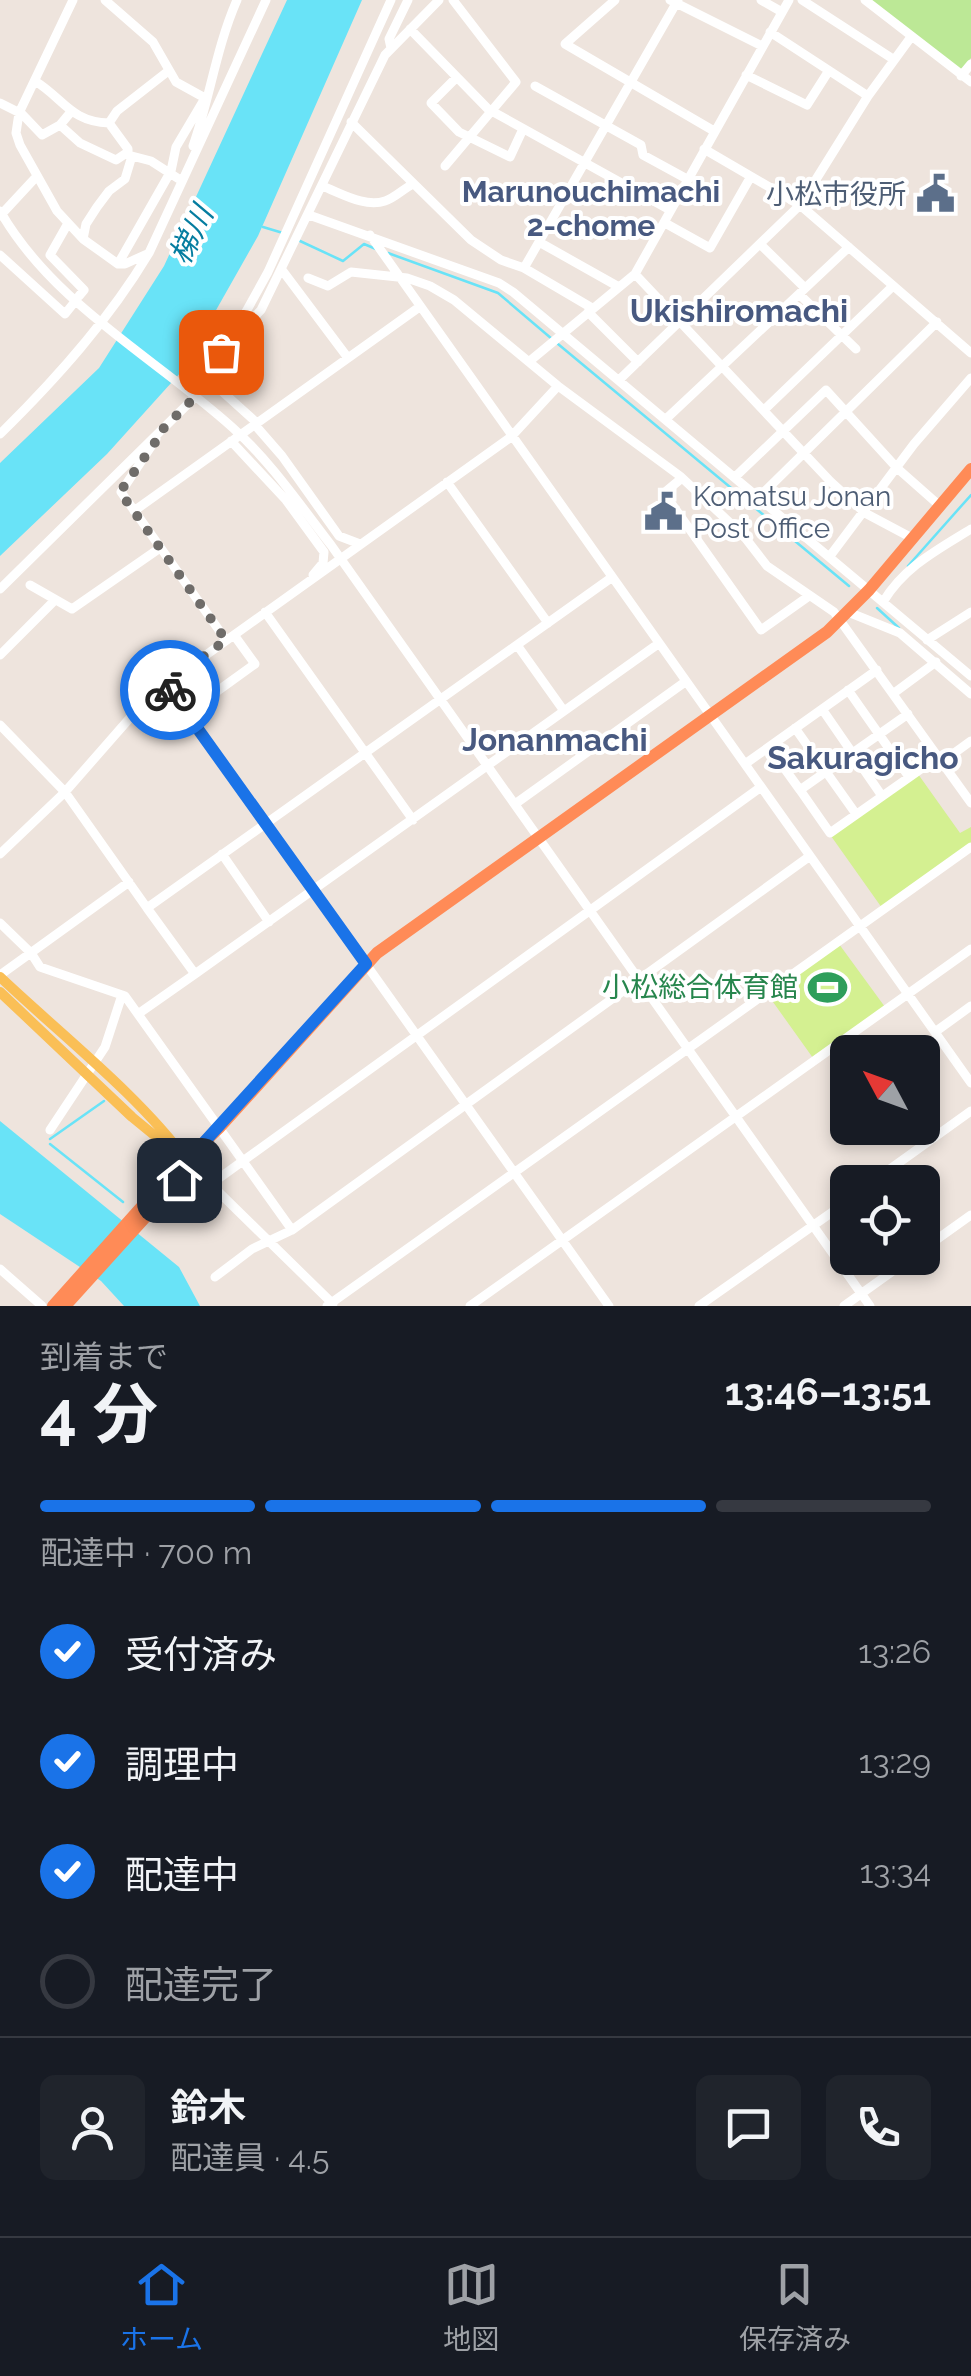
<!DOCTYPE html>
<html lang="ja">
<meta charset="utf-8">
<style>
:root{--surface:#171b24;--page:#20242c;--text:#f1f3f6;--muted:#9ea1a6;--line:#363941;--accent:#1a73e8}
body{margin:0;font-family:Raleway,"Noto Sans JP",sans-serif;background:var(--page);color:var(--text);height:100vh;display:flex;flex-direction:column;font-size:38px;white-space:nowrap}
*{box-sizing:border-box;margin:0}
p{font-size:32px;color:var(--muted)}
.icon{flex:none;width:55px;height:55px;fill:none;stroke:currentColor;stroke-width:2;stroke-linecap:round;stroke-linejoin:round}
.map{position:relative;height:1306px;overflow:hidden}
.side{display:flex;flex-direction:column;background:var(--surface);flex:1}
.side>*{flex:none}
.needle{width:65px;rotate:311deg}
.tools{position:absolute;left:830px;top:1035px;display:grid;gap:20px}
.tools a{display:grid;place-items:center;width:110px;height:110px;border-radius:15px;background:var(--surface);box-shadow:0 5px 15px #0003;font-size:50px}
.pin{position:absolute;display:grid;place-items:center;width:85px;height:85px;color:#fff;margin:-42px;border-radius:20px;box-shadow:0 5px 15px #0006}
.courier{position:absolute;display:grid;place-items:center;width:100px;height:100px;margin:-50px;border:8px solid #1a73e8;border-radius:50%;background:#fff;color:#222;box-shadow:0 2px 12px #0007}
.head em{font-style:normal;font-weight:700}
.head div{display:flex;flex-direction:column-reverse}
.head{display:flex;align-items:center;justify-content:space-between;height:170px;padding:0 40px}
h1{font-size:65px;font-weight:700;line-height:75px}
.bar{display:grid;grid-template-columns:repeat(4,1fr);gap:15px 10px;align-content:center;height:120px;padding:0 40px}
.bar i{height:12px;border-radius:8px;background:var(--line)}
.bar .active{background:var(--accent)}
.bar p{grid-column:span 4}
.line{display:flex;align-items:center;gap:25px;padding:0 40px;border-top:2px solid var(--line)}
.line div{flex:1}
.round{display:grid;place-items:center;flex:none;width:105px;height:105px;border-radius:15px;background:var(--page)}
ol{padding:0 40px;list-style:none}
li{display:flex;align-items:center;gap:30px;height:110px}
li p{margin-inline-start:auto}
li .icon{padding:10px;border-radius:50%;background:var(--accent);color:#fff;stroke-width:4}
li:last-child{color:var(--muted)}
li i{width:55px;height:55px;border:5px solid var(--line);border-radius:50%}
.tab-bar{display:flex;justify-content:space-around;align-items:center;height:140px;border-top:2px solid var(--line);background:var(--surface);font-size:28px;color:var(--muted)}
.tab-bar a{display:grid;justify-items:center;gap:5px}
.tab-bar .active{color:var(--accent)}
.map>svg:first-child{display:block}
.green{fill:#bce896}
.pitch{fill:#d4f091}
.water{fill:#69e3f7}
.lines{fill:none;stroke-linecap:round;stroke-linejoin:round}
.stream{stroke:#69e3f7;stroke-width:2.5}
.minor{stroke:#fff;stroke-width:9}
.major{stroke:#fabf56;stroke-width:10}
.highway{stroke:#ff8b57;stroke-width:12}
.done{stroke:#6f6c69;stroke-width:10;stroke-dasharray:0 18}
.route{stroke:#1a73e8;stroke-width:12}
.labels{text-anchor:middle;dominant-baseline:central;stroke-width:8;stroke-linejoin:round;paint-order:stroke}
.service-label{font-size:28px;fill:#4e5e75;stroke:#fff;text-anchor:end}
.leisure-label{font-size:28px;fill:#27864d;stroke:#fff;text-anchor:end}
.neighbourhood-label{font-size:30px;font-weight:bold;fill:#485980;stroke:#fff}
.water-label{font-size:30px;font-style:italic;fill:#057da0;stroke:#fff}
.quarter-label{font-size:32px;font-weight:bold;fill:#485980;stroke:#fff}
</style>
<div class="map">
<svg width="971" height="1306" viewBox="0 0 971 1306">
<rect width="100%" height="100%" fill="#eee4dd"/>
<!-- green -->
<path class="green" d="M870,0H971V58L961,70Z"/>
<!-- pitch -->
<path class="pitch" d="M918,774L960,833L971,827V843L882,908L831,836Z
M839,944L885,1007L813,1058L768,995Z"/>
<!-- water -->
<path class="water" d="M287,0H362L258,236L181,372L107,454L0,556V463L99,368L164,266Z
M0,1121L179,1267L200,1306H124L101,1281L0,1214Z"/>
<g class="lines">
<!-- stream -->
<path class="stream" d="M263,227L283,233
M300,241L343,261L364,244L376,249
M388,253L498,293L552,339
M558,344L849,586
M908,566L971,495
M877,608L899,628
M50,1139L104,1101
M50,1144L123,1202"/>
<!-- minor -->
<path class="minor" d="M73,0L19,113L16,133L20,145L57,211L83,239L118,264H125L147,254
M105,0L153,42L176,82L205,98
M615,0L565,44L714,131
M670,0L762,46
M761,0L782,12
M802,0L893,59
M865,0L971,82
M410,29L488,109L670,210
M770,32L868,96
M391,48L389,39L408,0
M746,75L807,105L828,72
M961,76L971,64
M457,77L431,103L459,132L510,157L523,129
M35,81C64,99 71,122 109,123L128,149V155L151,161L182,181
M535,86L641,145L643,155L687,179
M0,103L22,114L42,135L60,125L70,113
M351,122L471,240L501,260L524,268L592,308
M109,123L117,111L167,72
M60,125L80,143L116,160L128,152
M193,146C210,98 216,48 237,0
M704,149L800,205L971,353
M445,166L516,82L453,0
M322,186C341,193 365,208 385,201C395,198 403,189 413,184
M0,211C53,304 156,358 233,428C271,462 300,505 331,545L870,1306
M309,215L499,283L513,292L971,676
M0,216L37,176
M665,223L710,248L750,178
M67,225L50,255L84,290L79,296
M370,235L971,1083
M83,239L86,224L97,207L109,191L125,179L132,156
M539,242L619,287
M761,245L805,288
M0,255L65,314L73,304
M118,264L171,171L176,147L205,98
M524,268L678,0
M282,270L348,358
M635,274L830,481L865,513L912,538
M308,278L328,286L351,272L407,278L430,286L454,300L558,386L680,476L743,535L767,566L834,612L971,803
M799,294L856,349
M588,312L638,362
M232,337L268,272L391,0
M225,350L216,386L257,423
M531,360L635,274L789,0
M619,380L800,205L868,96L911,37
M764,410L893,286
M667,418L849,247
M255,425L282,456L339,536L360,544
M0,434C56,379 109,320 149,253L266,0
M156,439L121,492L226,640
M231,441L286,500L324,552L323,563L313,575
M735,477L826,390L897,468L940,506
M682,478L664,493L761,630L809,596
M447,482L548,623
M758,498L937,322
M134,511L418,308
M830,556L914,444L971,378
M30,585L72,609L160,548
M0,589L193,399L221,352L261,310L385,55L439,0
M883,602C904,567 937,550 971,529
M265,612L413,820
M848,612L900,633L971,694
M927,640L971,612
M517,645L564,711
M0,655L55,600
M166,683L609,1306
M848,690L909,777
M894,693L936,662
M822,709L882,796
M187,713L255,664L234,635
M908,714L800,790L830,833L938,757
M0,725L65,792L147,908L611,578
M795,728L856,814
M769,747L800,790
M942,762L971,741
M745,764L877,670
M515,804L685,682
M0,854L65,792L150,695L511,437L558,386
M222,854L269,922
M147,908L195,974L658,644
M0,923L31,953L40,967L125,996L292,1230
M0,975L129,882
M138,1014L195,974
M935,1032L971,1006
M50,1130L105,1047L122,995
M187,1161L333,1304
M872,1182L971,1111
M211,1184L761,787
M922,1250L971,1215
M0,1269L42,1306
M215,1277L252,1249L292,1230L810,856
M327,1306L971,847
M470,1306L971,949
M699,1306L848,1201
M844,1306L911,1258"/>
<!-- major -->
<path class="major" d="M0,977C59,1033 141,1097 187,1161
M0,992L132,1117L182,1158"/>
<!-- highway -->
<path class="highway" d="M53,1306L171,1174L219,1128L377,953L827,632L869,590L971,469
M65,1306L179,1180L186,1164"/>
</g>
<g class="lines">
<!-- done -->
<path class="done" d="M170,690L166,684L226,640L120,492L156,441V436L196,396L221,352"/>
<!-- route -->
<path class="route" d="M170,690L366,964L187,1161L179,1180"/>
</g>
<!-- icons -->
<defs>
<symbol id="civic-bare" viewBox="-9 -9 18 18"><path d="M-.6-6.5H3V-4.5H.6V-3L4-1V1h2V6H-6V1h2V-1L-.6-3ZM-1.2 2.5V6h2.4V2.5Z" fill="#5c6f8a" stroke="#fff" stroke-width="2.5" paint-order="stroke"/></symbol>
<symbol id="stadium-bare" viewBox="-9 -9 18 18"><path d="M0-5a6.5 5 0 1 0 0 10a6.5 5 0 1 0 0-10ZM-3.5-1.8h7v3.6h-7Z" fill="#2e9e5b" stroke="#fff" stroke-width="2.5" paint-order="stroke"/></symbol>
</defs>
<g fill-rule="evenodd">
<use href="#civic-bare" x="908" y="166" width="55" height="55"/>
<use href="#civic-bare" x="636" y="484" width="55" height="55"/>
<use href="#stadium-bare" x="800" y="960" width="55" height="55"/>
</g>
<g class="labels">
<!-- service labels -->
<g class="service-label">
<text x="906" y="194">小松市役所</text>
<text x="693" y="496" text-anchor="start">Komatsu Jonan<tspan x="693" dy="32">Post Office</tspan></text>
</g>
<!-- leisure labels -->
<g class="leisure-label">
<text x="798" y="987">小松総合体育館</text>
</g>
<!-- neighbourhood labels -->
<g class="neighbourhood-label">
<text x="591" y="191">Marunouchimachi<tspan x="591" dy="34">2-chome</tspan></text>
</g>
<!-- water labels -->
<g class="water-label">
<text transform="translate(191 235) rotate(-64)">梯川</text>
</g>
<!-- quarter labels -->
<g class="quarter-label">
<text x="739" y="310">Ukishiromachi</text>
<text x="555" y="739">Jonanmachi</text>
<text x="863" y="757">Sakuragicho</text>
</g>
</g>
</svg>
<div class="tools">
<a><svg class="needle" viewBox="-14 -14 28 28"><path d="M0-13l5 13h-10z" fill="#e53935"/><path d="M0 13l5-13h-10z" fill="#9ea1a6"/></svg></a>
<a><svg class="icon" aria-label="locate" viewBox="0 0 24 24"><circle cx="12" cy="12" r="6"/><path d="M12 2v4M12 18v4M2 12h4M18 12h4"/></svg></a>
</div>
<div class="pin" style="left:221px;top:352px;background:#ea580c"><svg class="icon" aria-label="bag" viewBox="0 0 24 24"><path d="M5 8h14l-1 12H6zM9 8a3 3 0 0 1 6 0"/></svg></div>
<div class="pin" style="left:179px;top:1180px;background:#1f2937"><svg class="icon" aria-label="home" viewBox="0 0 24 24"><path d="M3 11l9-7 9 7M6 9v11h12V9"/></svg></div>
<div class="courier" style="left:170px;top:690px"><svg class="icon" aria-label="bike" viewBox="0 0 24 24"><circle cx="6" cy="16" r="4"/><circle cx="18" cy="16" r="4"/><path d="M6 16l4-8h5l3 8M10 8l3 8H6M13 5h3"/></svg></div>
</div>
<section class="side">
<div class="head"><div><h1>4 分</h1><p>到着まで</p></div><em>13:46–13:51</em></div>
<div class="bar"><i class="active"></i><i class="active"></i><i class="active"></i><i></i><p>配達中 · 700 m</p></div>
<ol>
<li><svg class="icon" aria-label="check" viewBox="0 0 24 24"><path d="M5 12l5 5 9-10"/></svg>受付済み<p>13:26</p></li>
<li><svg class="icon" aria-label="check" viewBox="0 0 24 24"><path d="M5 12l5 5 9-10"/></svg>調理中<p>13:29</p></li>
<li><svg class="icon" aria-label="check" viewBox="0 0 24 24"><path d="M5 12l5 5 9-10"/></svg>配達中<p>13:34</p></li>
<li><i></i>配達完了</li>
</ol>
<div class="line" style="height:180px"><a class="round"><svg class="icon" aria-label="person" viewBox="0 0 24 24"><circle cx="12" cy="8" r="4"/><path d="M4 21q1-7 8-7t8 7"/></svg></a><div><b>鈴木</b><p>配達員 · 4.5</p></div><a class="round"><svg class="icon" aria-label="chat" viewBox="0 0 24 24"><path d="M4 5h16v11H9l-5 4z"/></svg></a><a class="round"><svg class="icon" aria-label="phone" viewBox="0 0 24 24"><path d="M5 4h4l2 5-3 2q2 4 5 5l2-3 5 2v4C11 20 4 13 5 4z"/></svg></a></div>
</section>
<nav class="tab-bar">
<a class="active"><svg class="icon" aria-label="home" viewBox="0 0 24 24"><path d="M3 11l9-7 9 7M6 9v11h12V9"/></svg>ホーム</a>
<a><svg class="icon" aria-label="map" viewBox="0 0 24 24"><path d="M3 6l6-2 6 2 6-2v14l-6 2-6-2-6 2zM9 4v14M15 6v14"/></svg>地図</a>
<a><svg class="icon" aria-label="saved" viewBox="0 0 24 24"><path d="M7 4h10v16l-5-4-5 4z"/></svg>保存済み</a>
</nav>
